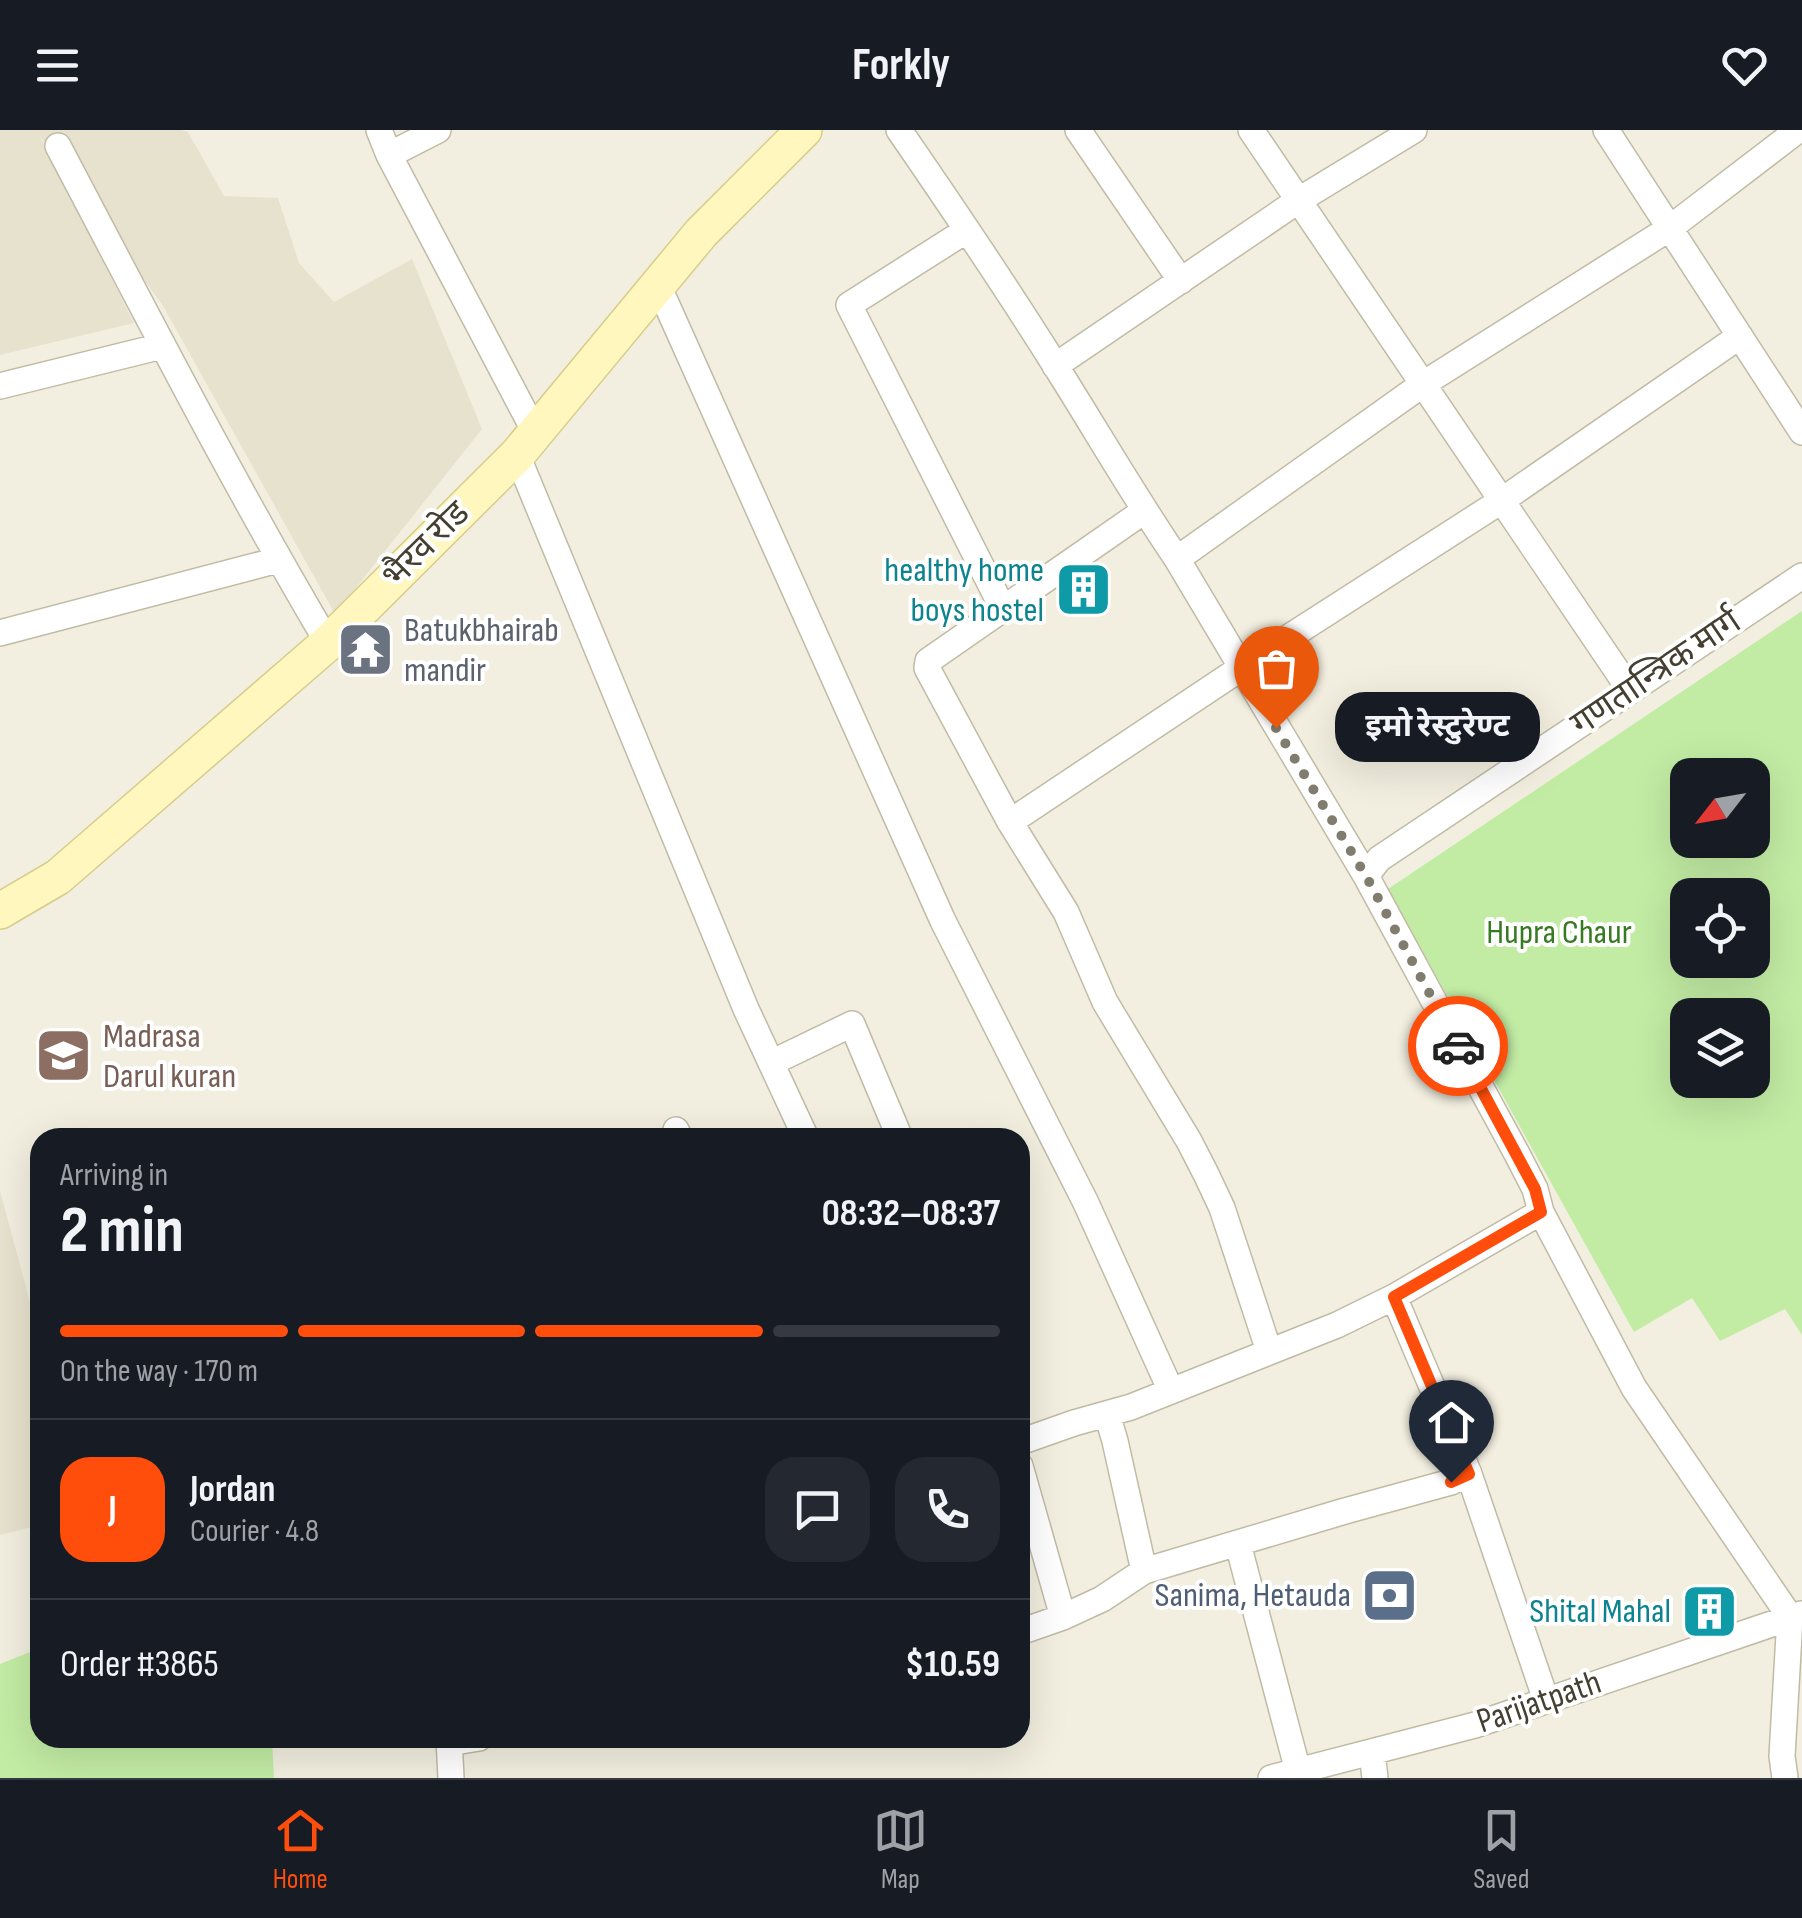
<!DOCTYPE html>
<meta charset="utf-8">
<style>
:root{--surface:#171b24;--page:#242831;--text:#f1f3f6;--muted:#9ea1a6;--line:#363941;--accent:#ff4e0b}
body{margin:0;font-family:"Sofia Sans Condensed","Noto Sans Devanagari",sans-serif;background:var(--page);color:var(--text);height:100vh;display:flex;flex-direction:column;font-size:38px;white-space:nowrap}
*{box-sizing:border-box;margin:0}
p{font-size:32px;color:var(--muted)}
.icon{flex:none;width:55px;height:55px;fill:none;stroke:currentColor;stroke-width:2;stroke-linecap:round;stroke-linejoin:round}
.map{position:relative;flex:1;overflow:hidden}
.drawer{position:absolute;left:30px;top:998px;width:1000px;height:620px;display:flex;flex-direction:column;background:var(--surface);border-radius:30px;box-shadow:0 10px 40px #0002}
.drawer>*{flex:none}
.needle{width:65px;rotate:239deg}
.tools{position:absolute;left:1670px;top:628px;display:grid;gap:20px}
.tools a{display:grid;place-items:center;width:100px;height:100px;border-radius:20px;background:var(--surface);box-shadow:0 10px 40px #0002;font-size:50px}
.pin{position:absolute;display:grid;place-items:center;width:85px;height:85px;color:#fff;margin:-102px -42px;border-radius:50% 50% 50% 0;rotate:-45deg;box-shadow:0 0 10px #0007}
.pin .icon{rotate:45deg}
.courier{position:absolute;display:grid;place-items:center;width:100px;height:100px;margin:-50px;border:8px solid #ff4e0b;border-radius:50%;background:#fff;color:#222;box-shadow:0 2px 12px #0007}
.bubble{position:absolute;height:70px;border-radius:30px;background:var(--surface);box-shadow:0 10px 40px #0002;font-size:32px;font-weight:700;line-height:70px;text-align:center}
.head em{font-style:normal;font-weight:700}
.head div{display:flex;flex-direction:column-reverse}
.head{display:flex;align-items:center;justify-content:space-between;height:170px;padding:0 30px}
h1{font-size:65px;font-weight:700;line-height:75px}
.bar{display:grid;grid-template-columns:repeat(4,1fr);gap:15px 10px;align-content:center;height:120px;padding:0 30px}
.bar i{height:12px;border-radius:8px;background:var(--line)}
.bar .active{background:var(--accent)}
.bar p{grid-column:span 4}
.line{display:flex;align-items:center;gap:25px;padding:0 30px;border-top:2px solid var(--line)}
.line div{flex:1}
.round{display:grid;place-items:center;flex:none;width:105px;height:105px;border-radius:30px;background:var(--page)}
header{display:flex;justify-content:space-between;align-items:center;height:130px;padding:0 30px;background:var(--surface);font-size:45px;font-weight:700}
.tabs{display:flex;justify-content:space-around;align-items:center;height:140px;border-top:2px solid var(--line);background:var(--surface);font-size:28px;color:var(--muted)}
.tabs a{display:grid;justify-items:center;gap:5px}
.tabs .active{color:var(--accent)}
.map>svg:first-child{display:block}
.residential{fill:#e7e2ce}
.green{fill:#c2eca4;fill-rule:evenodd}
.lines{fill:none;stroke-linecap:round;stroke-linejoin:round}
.street-casing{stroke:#c1bba5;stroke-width:28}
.secondary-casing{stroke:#d7cd8b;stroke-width:38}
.street{stroke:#fff;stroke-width:25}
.secondary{stroke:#fff7be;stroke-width:35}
.done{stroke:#817d6e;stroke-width:10;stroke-dasharray:0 18}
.route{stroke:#ff4e0b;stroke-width:12}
.labels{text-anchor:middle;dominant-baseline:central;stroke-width:8;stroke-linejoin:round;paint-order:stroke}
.street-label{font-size:35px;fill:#443f31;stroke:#fff}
.culture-label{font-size:35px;fill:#0d838f;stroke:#fff;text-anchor:end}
.worship-label{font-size:35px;fill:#5b616d;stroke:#fff;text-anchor:start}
.park-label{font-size:35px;fill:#377a20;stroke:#fff}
.education-label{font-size:35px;fill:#785e54;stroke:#fff;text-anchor:start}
.service-label{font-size:35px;fill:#4e5e75;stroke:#fff;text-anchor:end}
</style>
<header><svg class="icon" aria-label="menu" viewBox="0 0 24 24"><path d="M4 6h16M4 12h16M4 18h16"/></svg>Forkly<svg class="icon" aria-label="heart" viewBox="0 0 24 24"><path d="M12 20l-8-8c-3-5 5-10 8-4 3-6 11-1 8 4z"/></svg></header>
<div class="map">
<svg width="1802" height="1648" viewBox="0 0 1802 1648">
<rect width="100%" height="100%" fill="#f2efe0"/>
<!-- residential -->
<path class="residential" d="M0,0H181L188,2L224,66L278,68L299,133L334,172L412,129L482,299L335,484L163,176L39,5L134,193L0,225Z
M0,1061L40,1209V1395L0,1405Z"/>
<!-- green -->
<path class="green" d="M1802,481V1205L1785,1179L1720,1211L1692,1168L1634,1202L1388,759ZM1688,645H1752V710H1688ZM1688,765H1752V830H1688ZM1688,885H1752V950H1688Z
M40,1518V1608H272L274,1648H0V1534Z"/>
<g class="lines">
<defs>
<path id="street" d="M379,0L389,25L536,304
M899,0C952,77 1005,155 1055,235C1096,300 1134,366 1177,429L1366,746L1517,1024L1535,1059L1541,1082L1634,1258L1790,1487L1782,1626L1785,1648
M1078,0L1181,151
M1251,0L1630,560
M1606,0L1802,302
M58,16C146,183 232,351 328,513
M389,25L438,0
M967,100L849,175L1002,477
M657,153L943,791L1086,1073L1171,1261
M1055,236L1299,70L1414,0
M0,256L162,216
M517,325L746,879L806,1008
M1144,381L928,531L927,538L1010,692L1066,782L1105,872L1189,1011L1206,1044L1222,1078L1269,1221
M1177,429L1423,254L1670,98L1798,0
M0,503L278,430
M1010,692L1241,538L1501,371L1740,206
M1366,746L1379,729L1802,446
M771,933L852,894L900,1008
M676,1000L680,1008
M1394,1167L1469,1344L1546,1570
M1107,1284L1115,1311L1144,1441
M1020,1312L1074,1293L1131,1277L1337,1195L1394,1167L1541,1082
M1020,1336L1063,1487
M1238,1414L1298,1641
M1020,1502L1063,1487L1102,1469L1144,1441L1345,1381L1451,1352L1469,1344
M449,1608L451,1648
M449,1613L479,1608
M1372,1622L1375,1648
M1271,1648L1475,1595L1801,1484"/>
<path id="secondary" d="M0,781L58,747L328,513L517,325L701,103L804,0"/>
</defs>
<!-- street casing -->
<use href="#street" class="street-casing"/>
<!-- secondary casing -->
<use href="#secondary" class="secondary-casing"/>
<!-- street -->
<use href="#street" class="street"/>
<!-- secondary -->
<use href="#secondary" class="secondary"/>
</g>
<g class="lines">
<!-- done -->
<path class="done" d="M1276,598L1366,746L1458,916"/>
<!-- route -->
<path class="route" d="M1451,1352L1469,1344L1394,1167L1541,1082L1535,1059L1458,916"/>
</g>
<!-- icons -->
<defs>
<symbol id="building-square" viewBox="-11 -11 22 22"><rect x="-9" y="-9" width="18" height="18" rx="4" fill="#0f9aa8" stroke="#fff"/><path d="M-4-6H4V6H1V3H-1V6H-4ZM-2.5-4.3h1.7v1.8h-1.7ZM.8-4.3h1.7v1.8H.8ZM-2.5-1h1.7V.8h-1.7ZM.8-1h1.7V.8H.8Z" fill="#fff"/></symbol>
<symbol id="temple-square" viewBox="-11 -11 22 22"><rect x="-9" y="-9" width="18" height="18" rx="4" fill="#6b7280" stroke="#fff"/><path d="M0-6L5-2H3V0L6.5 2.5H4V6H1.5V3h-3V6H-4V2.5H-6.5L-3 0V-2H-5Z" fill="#fff"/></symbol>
<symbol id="school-square" viewBox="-11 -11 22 22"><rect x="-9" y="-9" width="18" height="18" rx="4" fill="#8d6e63" stroke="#fff"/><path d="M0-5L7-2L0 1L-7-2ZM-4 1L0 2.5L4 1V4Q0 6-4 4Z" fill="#fff"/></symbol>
<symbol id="bank-square" viewBox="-11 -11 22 22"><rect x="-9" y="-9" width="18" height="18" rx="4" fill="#5c6f8a" stroke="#fff"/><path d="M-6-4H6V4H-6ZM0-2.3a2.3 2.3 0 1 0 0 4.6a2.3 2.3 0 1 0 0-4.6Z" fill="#fff"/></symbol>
</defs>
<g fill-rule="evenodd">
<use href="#building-square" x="1052" y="428" width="63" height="63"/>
<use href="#temple-square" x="334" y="488" width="63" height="63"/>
<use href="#school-square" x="32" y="894" width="63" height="63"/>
<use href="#bank-square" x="1358" y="1434" width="63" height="63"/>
<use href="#building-square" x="1678" y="1450" width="63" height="63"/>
</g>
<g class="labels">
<!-- street labels -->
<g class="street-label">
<text transform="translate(426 415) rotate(-45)">भैरव रोड</text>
<text transform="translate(1656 543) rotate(-34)">गणतान्त्रिक मार्ग</text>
<text transform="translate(1539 1572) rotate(-19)">Parijatpath</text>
</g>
<!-- culture labels -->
<g class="culture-label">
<text x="1044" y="440">healthy home<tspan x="1044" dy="40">boys hostel</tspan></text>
<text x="1671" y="1481">Shital Mahal</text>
</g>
<!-- worship labels -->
<g class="worship-label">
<text x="404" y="500">Batukbhairab<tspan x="404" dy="40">mandir</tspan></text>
</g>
<!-- park labels -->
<g class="park-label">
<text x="1559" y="802">Hupra Chaur</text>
</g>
<!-- education labels -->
<g class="education-label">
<text x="103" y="906">Madrasa<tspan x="103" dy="40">Darul kuran</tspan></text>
</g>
<!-- service labels -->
<g class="service-label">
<text x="1351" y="1465">Sanima, Hetauda</text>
</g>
</g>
</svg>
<div class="tools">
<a><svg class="needle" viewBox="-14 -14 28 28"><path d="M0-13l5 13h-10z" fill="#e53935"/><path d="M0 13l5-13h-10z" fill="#9ea1a6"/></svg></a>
<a><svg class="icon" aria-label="locate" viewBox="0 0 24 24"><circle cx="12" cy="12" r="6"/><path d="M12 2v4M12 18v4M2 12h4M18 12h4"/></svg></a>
<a><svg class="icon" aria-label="layers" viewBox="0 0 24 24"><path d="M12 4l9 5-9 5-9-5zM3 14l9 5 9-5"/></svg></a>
</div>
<div class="pin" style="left:1276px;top:598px;background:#ea580c"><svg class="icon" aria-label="bag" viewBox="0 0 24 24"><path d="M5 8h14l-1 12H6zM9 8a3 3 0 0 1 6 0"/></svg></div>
<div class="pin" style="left:1451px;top:1352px;background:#1f2937"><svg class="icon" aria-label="home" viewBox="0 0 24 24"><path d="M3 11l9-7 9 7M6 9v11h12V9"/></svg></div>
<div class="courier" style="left:1458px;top:916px"><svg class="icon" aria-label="car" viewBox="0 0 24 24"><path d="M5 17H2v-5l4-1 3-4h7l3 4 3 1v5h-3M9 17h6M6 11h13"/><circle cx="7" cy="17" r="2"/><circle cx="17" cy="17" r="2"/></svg></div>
<div class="bubble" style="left:1335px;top:562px;width:205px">इमो रेस्टुरेण्ट</div>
<section class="drawer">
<div class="head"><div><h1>2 min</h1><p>Arriving in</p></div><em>08:32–08:37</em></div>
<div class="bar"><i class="active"></i><i class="active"></i><i class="active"></i><i></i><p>On the way · 170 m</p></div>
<div class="line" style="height:180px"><b class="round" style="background:var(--accent);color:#fff">J</b><div><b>Jordan</b><p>Courier · 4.8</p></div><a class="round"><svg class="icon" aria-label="chat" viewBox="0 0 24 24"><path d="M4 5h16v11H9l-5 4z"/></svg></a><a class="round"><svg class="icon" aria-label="phone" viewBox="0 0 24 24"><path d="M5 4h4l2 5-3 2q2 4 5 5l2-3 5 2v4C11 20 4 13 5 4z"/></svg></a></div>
<div class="line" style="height:130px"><div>Order #3865</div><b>$10.59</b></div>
</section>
</div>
<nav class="tabs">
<a class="active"><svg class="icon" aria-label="home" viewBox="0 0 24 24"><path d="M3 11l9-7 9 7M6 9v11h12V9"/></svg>Home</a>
<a><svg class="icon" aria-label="map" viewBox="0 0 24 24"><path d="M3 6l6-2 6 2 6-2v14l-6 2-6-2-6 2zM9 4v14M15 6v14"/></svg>Map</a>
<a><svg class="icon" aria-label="saved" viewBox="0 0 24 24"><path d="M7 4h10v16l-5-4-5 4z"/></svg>Saved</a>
</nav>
